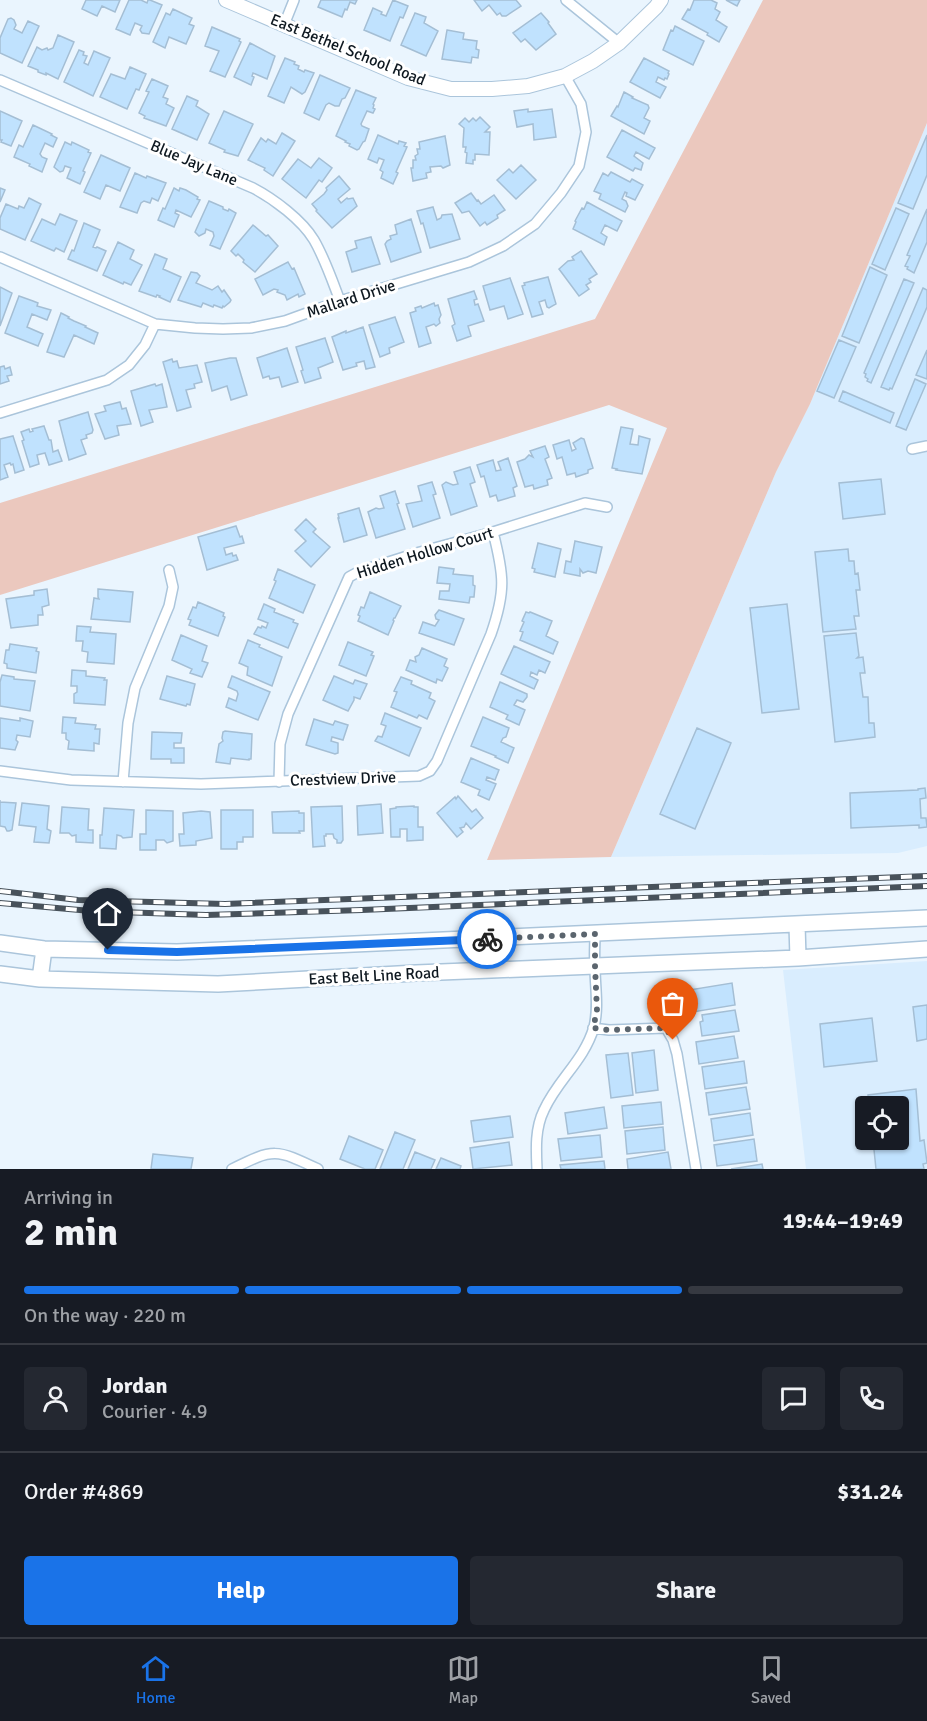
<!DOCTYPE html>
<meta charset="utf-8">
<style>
:root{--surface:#171b24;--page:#242831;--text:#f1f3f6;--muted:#9ea1a6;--line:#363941;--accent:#1a73e8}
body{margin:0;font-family:Signika,sans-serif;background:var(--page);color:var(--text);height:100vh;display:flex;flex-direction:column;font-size:22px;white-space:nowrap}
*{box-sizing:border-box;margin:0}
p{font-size:20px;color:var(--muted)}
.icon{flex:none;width:33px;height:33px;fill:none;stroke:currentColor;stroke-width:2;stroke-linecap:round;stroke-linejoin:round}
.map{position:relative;height:1169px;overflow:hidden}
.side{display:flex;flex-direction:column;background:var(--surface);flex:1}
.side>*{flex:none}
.controls{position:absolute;left:855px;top:1096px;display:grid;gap:12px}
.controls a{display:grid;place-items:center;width:54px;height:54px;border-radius:6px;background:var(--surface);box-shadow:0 2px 4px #0004;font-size:30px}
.pin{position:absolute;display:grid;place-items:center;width:51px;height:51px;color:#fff;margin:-62px -26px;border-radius:50% 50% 50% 0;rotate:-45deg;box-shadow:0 0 6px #0007}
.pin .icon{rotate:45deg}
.courier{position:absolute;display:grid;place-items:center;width:60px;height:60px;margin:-30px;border:4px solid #1a73e8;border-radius:50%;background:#fff;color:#222;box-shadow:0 2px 8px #0007}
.headline em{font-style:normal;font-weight:700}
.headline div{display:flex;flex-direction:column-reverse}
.headline{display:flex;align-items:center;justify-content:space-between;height:102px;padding:0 24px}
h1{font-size:39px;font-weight:700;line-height:45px}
.bar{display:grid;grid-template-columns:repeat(4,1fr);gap:9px 6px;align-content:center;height:72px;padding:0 24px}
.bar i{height:8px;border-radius:4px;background:var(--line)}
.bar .current{background:var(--accent)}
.bar p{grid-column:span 4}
.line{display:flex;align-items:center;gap:15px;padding:0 24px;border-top:2px solid var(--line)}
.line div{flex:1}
.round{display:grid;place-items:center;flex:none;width:63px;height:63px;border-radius:6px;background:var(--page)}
.primary-button{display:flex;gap:12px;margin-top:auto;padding:12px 24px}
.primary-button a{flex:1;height:69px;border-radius:6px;background:var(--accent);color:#fff;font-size:24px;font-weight:700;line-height:69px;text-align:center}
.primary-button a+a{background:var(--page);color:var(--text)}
.dock{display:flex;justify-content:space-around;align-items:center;height:84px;border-top:2px solid var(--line);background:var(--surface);font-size:16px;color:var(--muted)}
.dock a{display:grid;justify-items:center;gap:3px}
.dock .current{color:var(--accent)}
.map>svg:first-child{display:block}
.built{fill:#d9edfe;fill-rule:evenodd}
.green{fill:#ebc8be}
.building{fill:#c0e2fe;stroke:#a4bed4;stroke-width:1.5}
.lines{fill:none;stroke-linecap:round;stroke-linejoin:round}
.street-casing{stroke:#abc5db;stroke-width:12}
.secondary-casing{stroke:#abc5db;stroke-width:16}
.primary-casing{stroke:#abc5db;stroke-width:18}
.street{stroke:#fff;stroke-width:9}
.secondary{stroke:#fff;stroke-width:14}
.primary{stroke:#fff;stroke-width:15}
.rail-casing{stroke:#48525b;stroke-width:6}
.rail{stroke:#fff;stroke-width:4;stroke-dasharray:11;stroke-linecap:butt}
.done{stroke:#5b656e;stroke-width:6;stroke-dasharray:0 10.8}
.route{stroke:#1a73e8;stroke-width:8}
.labels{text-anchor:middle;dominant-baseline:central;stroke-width:6;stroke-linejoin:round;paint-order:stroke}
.street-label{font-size:16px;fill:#0e1820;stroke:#fff}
</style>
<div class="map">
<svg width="927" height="1169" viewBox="0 0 927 1169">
<rect width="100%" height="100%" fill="#eaf5fe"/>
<!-- built -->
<path class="built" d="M927,123V846L898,853L611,857L776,472L810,404Z
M927,961V1169H806L783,970ZM866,1107H898V1140H866Z"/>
<!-- green -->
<path class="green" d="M763,0H927V123L810,404L776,472L611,857L487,860L667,428L609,405L0,595V503L595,319Z"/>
<!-- building -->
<path class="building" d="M86,0H120L115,12L102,6L97,16L82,9Z
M129,0H141L147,3L148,0H150L162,5L149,34L142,33L140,30L142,26L135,23L130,35L116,29Z
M321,0H357L355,4L350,2L347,10L345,9L342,17L318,7Z
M393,0L408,6L403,18L400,17L390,41L364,30L373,8L382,12L381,14L386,16Z
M474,0H516L521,6L506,16H502L500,13L497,15L489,5L482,11Z
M694,0H711L717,3L715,9L720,12L716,20L727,27L719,42L707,35L708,33L682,19L688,9L690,10Z
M726,0H740L737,6Z
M173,9L192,18L189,24L194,26L186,44L169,37L165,48L153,42L166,13L170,15Z
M415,13L426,17L424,23L438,31L426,56L401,45Z
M541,13L549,22L548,23L556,34L536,50L525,39L521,42L513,33Z
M11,18L14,20L16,25L14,29L22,33L28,21L39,26L22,63L0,53V38L8,19Z
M675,26L704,41L693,65L663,50L671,30L673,31Z
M212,27L240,39L239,41L241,42L225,77L210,71L219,51L205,46Z
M447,30L464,33L463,39L477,41L476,49L479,50L478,58L472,57L471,63L442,59Z
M58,35L74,42L58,79L46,73V75L38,72V70L28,66L37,47L42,50L47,48L48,50L53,48Z
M250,43L275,56L267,79L253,73L252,76L254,77L251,85L234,77Z
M79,50L84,52L83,55L87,56L84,63L88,65L94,51L110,58L93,96L64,82Z
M285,58L295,62L294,64L299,66L298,69L304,72L305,70L314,73L305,92L302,94L291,87L284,103L268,96Z
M644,58L669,71L668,73L669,74L667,79L665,78L664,80L658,77L656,82L666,87L660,98L630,82Z
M130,67L146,74L139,90L136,89L127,109L100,97L111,74L125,79Z
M320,75L350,88L345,98L342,99L339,106H335L329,103L326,105L319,120L304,113Z
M152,79L168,86L163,97L168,99L166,104L174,108L166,126L144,118L145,116L139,113L149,92L146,91Z
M356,90L376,98L373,104L374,105L373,108L375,109L373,113L367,111L361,124L362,126L369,129L365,141L363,142L359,149L357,150L349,146L350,144L345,142L346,141L336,136Z
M624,92L633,97L632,98L648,105L649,108L644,118L650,121L644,134L611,116L617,106L618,107Z
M187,96L198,101L196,106L209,114L197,140L172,129Z
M528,109V112L552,109L556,137L534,140L533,124L517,127L514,111Z
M0,111L22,121L11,146L1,142L2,140H0Z
M224,111L253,124L238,156L224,152L225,150L209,143Z
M480,117L490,127L485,132H490L489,155L475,154V160H473V164L466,163L467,153L465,152L466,147H463V144L464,128L459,124L465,118L469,122L473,118L476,121Z
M33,125L52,134L51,135L57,138L53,147L45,143L40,154L42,157L47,159L42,172L29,166L30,164L14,157L19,145L23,147Z
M622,130L655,148L649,159L636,152L634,156L643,163L641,170L635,168L633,171L607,157Z
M282,133L295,141L273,176L264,170L265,168L248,160L261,138L266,142L268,139L276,144Z
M378,135L398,144L399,141L406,143L404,146L407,147L396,172L398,173L393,184L381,178L383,172L380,170L384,160L379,158L377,163L368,159Z
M927,135V175L913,209L898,203Z
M445,136L450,165L443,168L441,166L430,167L431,172L426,173L427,178L413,181L411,168H413V160H416L415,156L418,154L417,149H420L419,142Z
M65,142L71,145L72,142L89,150L88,152L91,153L83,171L85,172L80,184L67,178L71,168L65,166L63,171L60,172L54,167Z
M101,155L130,168L120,191L106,185L100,199L84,192Z
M319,158L332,168L322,182L319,180L306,198L282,179L298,159L311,168Z
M521,165L536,180L516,199L497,180L509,169L513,173Z
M611,172L630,182L632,179L643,185L635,200L626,196L627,193L625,192L622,199L626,201L628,206L625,212L599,199L601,194L594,191L603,173L608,176Z
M135,173L146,178L147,176L166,183L158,201L152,198L150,203L144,201L141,203L137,213L120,207Z
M339,176L350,189L338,199L341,203L347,198L348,199L353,198L357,206L332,228L316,211L317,210L312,204L324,194L327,190L326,188Z
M0,188L5,190L0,202Z
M174,188L179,191L180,188L186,190L198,197L197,199L200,200L191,217L176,210L175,213L179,215L174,227L158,220L163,208L165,209Z
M471,193L477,201L478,200L481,204L494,195L505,210L497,215L498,218L487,225L485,222L480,226L469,211L462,213L455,203Z
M29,198L41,204L25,240L0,229V218L6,204L18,209L19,206L24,208Z
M209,201L223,207V209L228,211L229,209L236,213L220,249L210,245L214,236L213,232L206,229L205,233L199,236L195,232Z
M587,202L622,221L617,231L605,225L601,233L607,237L604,245L573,229L576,222L575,221L582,208L584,209Z
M433,207L437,220L441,218L442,215L452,214L460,239L430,248L423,223L421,224L417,211Z
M896,208L909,214L885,270L872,264Z
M927,209V242L914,273L907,269L908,267L905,266L910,256L907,255Z
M60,214L77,221L64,252L56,248L54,251L31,241L42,219L55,225Z
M411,219L421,252L391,262L385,244L387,241L391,239L390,236L397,234L395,225Z
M84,223L100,230L93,247L96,248L97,247L106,251L97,271L68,259L72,250L74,251Z
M253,225L266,236L268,235L278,246L255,272L243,262L244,260L238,254L236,256L231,251Z
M371,237L380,264L352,272L346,252L357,248L355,241Z
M118,242L134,250L130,259L142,265L131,285L124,282L123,284L103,275Z
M581,251L597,274L589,279L591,282L586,285L589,289L579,296L559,269L568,261L574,260L572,257Z
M155,254L167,259L163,269L181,277L170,302L159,297L160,296L157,295L156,297L139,291Z
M288,262L292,269L294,268L305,294L299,297L298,294L287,300L285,295L277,292L278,290L274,289L263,295L255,279Z
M870,267L887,275L859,343L842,336Z
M191,272L197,273L200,276L196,283L212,290L218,286L222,292L224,290L231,300L230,302L224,307L223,306L222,308L214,305L213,307L203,303L201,307L178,300Z
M548,277L556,304L549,308L547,307L545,300L539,302L543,314L532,317L522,286L525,285L524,283Z
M510,278L523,314L508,319L504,306L490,310L483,286Z
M904,279L914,283L871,383L867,381L868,379L865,377L866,374L864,373Z
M0,287L12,293L0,326Z
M923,288L927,290V307L892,389L890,388L889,390L881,387Z
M474,291L477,299L474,300L475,305L478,304L484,321L468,326L471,336L457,341L452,326L455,324L448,299Z
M19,296L33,301L38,303L37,306L51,310L47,320L32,314L27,327L43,334L38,346L5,333Z
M434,303L435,306L438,305L441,315L439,319L440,323L436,326L434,324L426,327L431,343L419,347L410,313L416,311L415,308L421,306L422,308Z
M61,313L69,317L68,318L74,321L86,326L85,327L98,333L94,344L74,335L64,357L47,352Z
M395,317L404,342L389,348L390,353L380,357L369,325Z
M363,327L375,367L366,369L364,361L356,363L357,366L343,370L332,337L346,331V333Z
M325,338L333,362L318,368L321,378L305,383L301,371L303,370L296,347Z
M839,340L856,347L834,398L817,391Z
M287,348L298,382L282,387L279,377L270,379L269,376L263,378L257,358Z
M927,350V379L916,375Z
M230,358H236L247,395L231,400L227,386L212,391L205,363Z
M172,359L173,362L177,361L179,368L197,365L202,382L194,384L195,388L186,390L191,407L177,411L163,362Z
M4,366L5,369L10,367L12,375L7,376L9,381L0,384V367Z
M915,379L926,384L906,430L896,426Z
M155,384L156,386L162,384L167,407L149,410L153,422L141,426L131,391Z
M843,391L894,413L890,423L839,401Z
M120,402L122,409L126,408L131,424L117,426L119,435L105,439L95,414L106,411L104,406Z
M88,412L93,430L92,433L86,435L87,438L81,440L86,454L69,460L59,421Z
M44,426L49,440H51L53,452L58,450L62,461L49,465L45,453L37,455L39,464L30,467L22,441L24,440L21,432L29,429L30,432L33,431L32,429Z
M621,427L633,429L630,444L638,445L639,436L650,439L642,474L616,470L617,469L612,468Z
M13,436L24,470L15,473L13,464L11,465L10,463L4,465L8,477L0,480V439Z
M581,438L584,439L593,468L588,470V473L576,477L575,473L567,475L562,457L557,459L553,445L569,440L572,451L576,449L573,443Z
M545,446L549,457L545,459L552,478L547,480L548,485L534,489L533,485L525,487L517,462L525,459L529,455L533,457L530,451Z
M508,458L517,486L513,488L515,496L498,501L496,495L490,497L484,476L481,477L477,465L493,460L496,471L501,470L498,462Z
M470,467L475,482L470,484L477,506L451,515L442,485L446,482L453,485L458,484L454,472Z
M881,479L885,514L843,519L839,483Z
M432,482L436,494L433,495L440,518L413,527L406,504L422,501L418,486Z
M395,491L399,503L397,504L405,529L376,538L368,512L376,508L379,509L384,508L380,496Z
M359,508L367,535L344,542L338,518H339L338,514Z
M306,519L316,529L313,532L330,547L311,567L295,551L306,541L295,530Z
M236,526L240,537L242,536L244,543L224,548L226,555L232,553L233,556L236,555L238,560L207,570L198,537Z
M575,541L602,547L596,573L588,571L583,573L580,569V576L564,573L566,561L571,562Z
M538,543L561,549L555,577L534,572L535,569L532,568Z
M848,549L849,561H854L855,574L858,573L860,590H856L859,616H854L856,629L823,632L815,552Z
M439,567L454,569L453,574L473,576V585L475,586L474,597H470L469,603L439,599L440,591H449L450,584L437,583Z
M278,569L315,585L303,613L269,598L276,581L274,580Z
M47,589L49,605L42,607L43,615H38V625L11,628L6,599L34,595V591Z
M98,589L133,592L130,622L91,619L94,598L99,599L98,597Z
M370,592L401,606L395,618H394L393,620L394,621L388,635L358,621L360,616L358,615L361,607L364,608Z
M198,602L224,613L223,616L225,617L218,636L189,625L191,620L188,619L193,607L196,608Z
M264,604L275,609L274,612L294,620L293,622L298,624L288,648L254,634L258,627L261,628L262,626L266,628L268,623L258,619Z
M787,604L799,709L762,713L750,608Z
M439,610L464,619L454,645L419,633L423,622L435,626L439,620L436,619L435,615Z
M526,612L529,613L530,612L552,621L546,636L558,642L553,654L520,640L523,632L520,631L524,622L522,621Z
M77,626L91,627L90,632L116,634L114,664L87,662L88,652L82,651L83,641H76Z
M856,633L859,656L857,658L863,657L865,673H860L863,697H868L869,723H874L875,737L835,742L824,636Z
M181,635L207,646L202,661L208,663L202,677L190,673L192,669L172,660Z
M248,640L260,645L259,647L282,657L272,686L247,675L248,667L239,663Z
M348,642L373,652L371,655L374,656L366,676L339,665Z
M10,644L37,648L36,651L39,652L36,673L7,668V664L4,663L6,650H9Z
M514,646L550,662L545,673L539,670L537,675L531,672L530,676L538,680L534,689L501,674Z
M422,648L447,659L444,666L448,668L442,681L437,679L436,683L406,670L410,660L416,662L415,657L419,655Z
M72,670L86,671V676L105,678L104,680H107L105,705L74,703V694L77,692V686H71Z
M2,675L14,677V679L35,681L30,711L0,706V682Z
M167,676L195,684L190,705L187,704L186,706L160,699Z
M232,676L270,692L258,720L226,707L229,698L236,701L238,694L237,691L228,687Z
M334,676L353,684L355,680L367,684L360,699L354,697V700L348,711L323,700Z
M401,677L412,681L411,684L431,693L429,698L435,701L427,719L419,715L417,718L391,707L397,692L394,691Z
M500,682L527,694V697L523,702L517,700L514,705L525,710L519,725L506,719L508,715L490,707Z
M385,713L421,728L409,756L375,741L378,736L382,737L386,726L381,724Z
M63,717L76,718L75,723L96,725L95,729H100L99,744L94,743V751L68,749L69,741L66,739V733H62Z
M483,717L509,728L506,737L503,738L501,742L514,748L508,763L495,757L496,756L471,746Z
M0,718L20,721V718L33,721L30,737L17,735L16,740L18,742L15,750L0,748Z
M314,719L333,725L335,721L348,725L343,740L332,737L331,741L338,743V753L335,754L306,745Z
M697,728L731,743L695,829L660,814Z
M225,731L252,734L251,759H249V760L231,758L230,764L216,762L219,744L223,741L222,738L223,732Z
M152,732L182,733L181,743H174V748H184V763H171V759H151Z
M471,758L499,770L495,780L487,777L486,780L496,784L489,800L478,795L480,790L461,782Z
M925,788L926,798L920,799L921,818H926L927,827L919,828V825L851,828L850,793L918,790V789Z
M458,796L472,812L476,809L483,818L471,829L466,823L464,827L460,828L463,832L457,837L437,813L455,797L456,799Z
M0,800V802L16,803L12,830L9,831H7L5,827L0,826Z
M22,803L49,806L47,829L51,831L49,843L34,842L36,827L19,825Z
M381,804L383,833L358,835L357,806Z
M342,806L343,840L341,843H337V840L334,838L333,834H326V836H324L325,846L313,847L311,807Z
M414,806V807H418V827H423V840L407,841V829H400V837H391L390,809L396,808V807Z
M62,807L89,809L88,830H93V843L76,842V835L72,836L69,833H60Z
M104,808L134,810L132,837L123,838L121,836L117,835L116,849L100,848V835H102Z
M146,810L173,811V841L167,843L164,840H156V850H140V834H146Z
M221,810H253V837H243V842H237V849H221Z
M201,811L210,812L212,838L196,841V845L180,846L179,834H184L183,813Z
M299,811V813H304V831H299L300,833H273L272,812Z
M732,983L735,1005L693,1012L689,990Z
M927,1005V1039L917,1041L913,1007Z
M735,1010L739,1031L702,1036L700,1022L703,1021L702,1015Z
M872,1018L877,1061L824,1067L820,1024Z
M734,1036L738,1058L699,1064L696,1042Z
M654,1050L658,1090L636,1093L632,1053Z
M628,1053L633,1095L611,1098L606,1055Z
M744,1061L747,1083L705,1089L702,1067Z
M746,1087L750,1109L709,1115L706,1093Z
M916,1089L920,1141L924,1140L927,1163L923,1164L924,1169H876L873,1140H898V1107H869L868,1095Z
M661,1102L663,1124L624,1128L622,1106Z
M604,1107L607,1128L568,1134L565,1113Z
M750,1113L753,1135L714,1141L711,1119Z
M510,1116L513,1137L474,1142L471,1121Z
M663,1127L665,1150L627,1154L625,1131Z
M395,1132L415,1140L403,1169H380Z
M600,1135L602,1157L561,1161L558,1139Z
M349,1136L383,1150L375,1169H365L340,1159Z
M754,1139L757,1161L717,1166L714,1145Z
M509,1142L512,1165L473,1169L470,1148Z
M415,1152L435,1160L431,1169H408Z
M668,1152L671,1169H628L627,1159Z
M153,1154L193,1158L191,1169H151Z
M441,1158L461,1166L460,1169H436Z
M604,1161L605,1169H561L560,1165Z
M762,1164L763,1169H731Z"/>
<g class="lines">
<defs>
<path id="street" d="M566,0L619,43
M284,25L294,0
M0,80L253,188C274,199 302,220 314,240C325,259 332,280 340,301
M0,257L155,324L195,328L223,329L251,328L285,321L340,301L469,262L503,246L535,224L561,193L579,166L586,132L581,104L565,76
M0,413L107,380L129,365L145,345L155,324
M912,449L927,446
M0,771L71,780L201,784L419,776L430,771L437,761L491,634C506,591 504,575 493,532
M123,782L128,723L135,688L169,606L173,587L169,570
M279,782L280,744L288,714L349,577L360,571L420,552L493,532L585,503L607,507
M593,1028L609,1030L666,1028L673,1040L677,1054L696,1169
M232,1169C274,1148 276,1149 318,1169
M537,1169C536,1149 535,1128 544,1110C558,1079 584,1061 594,1027C599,1007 595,987 595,967C594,956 595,945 595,934"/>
<path id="secondary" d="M226,0L408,78L451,89H492L528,86L565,76L593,61L619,43L656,7L661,0"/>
<path id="primary" d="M797,925L798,958
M0,943L44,949L177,952L927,918
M0,974L40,979L218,984L416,973L798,958L927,949
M40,979L44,949"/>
</defs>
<!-- street casing -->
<use href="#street" class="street-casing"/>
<!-- secondary casing -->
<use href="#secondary" class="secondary-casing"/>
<!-- primary casing -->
<use href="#primary" class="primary-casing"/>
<!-- street -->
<use href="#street" class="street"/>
<!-- secondary -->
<use href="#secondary" class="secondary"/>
<!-- primary -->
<use href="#primary" class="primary"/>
<defs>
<path id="rail" d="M0,891L78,900L225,904L927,876
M0,903L91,911L206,915L362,910L927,886"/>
</defs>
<!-- rail casing -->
<use href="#rail" class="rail-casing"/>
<!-- rail -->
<use href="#rail" class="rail"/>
</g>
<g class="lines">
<!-- done -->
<path class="done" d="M487,939L595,934V966L597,1011L593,1028L609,1030L666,1028L673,1040"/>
<!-- route -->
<path class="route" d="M108,950L177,952L487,939"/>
</g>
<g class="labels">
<!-- street labels -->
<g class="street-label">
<text transform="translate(348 50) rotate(22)">East Bethel School Road</text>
<text transform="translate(194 163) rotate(23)">Blue Jay Lane</text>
<text transform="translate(351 299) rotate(-18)">Mallard Drive</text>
<text transform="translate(425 553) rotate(-17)">Hidden Hollow Court</text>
<text transform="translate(343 779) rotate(-2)">Crestview Drive</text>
<text transform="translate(374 976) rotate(-3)">East Belt Line Road</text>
</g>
</g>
</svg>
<div class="controls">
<a><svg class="icon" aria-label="locate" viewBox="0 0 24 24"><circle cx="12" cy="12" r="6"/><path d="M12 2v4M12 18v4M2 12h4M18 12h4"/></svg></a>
</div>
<div class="pin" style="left:673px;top:1040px;background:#ea580c"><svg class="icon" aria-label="bag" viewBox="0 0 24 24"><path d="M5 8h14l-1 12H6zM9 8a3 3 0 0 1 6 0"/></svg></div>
<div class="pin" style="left:108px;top:950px;background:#1f2937"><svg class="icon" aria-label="home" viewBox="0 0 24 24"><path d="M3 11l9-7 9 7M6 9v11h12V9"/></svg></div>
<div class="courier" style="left:487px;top:939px"><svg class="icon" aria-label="bike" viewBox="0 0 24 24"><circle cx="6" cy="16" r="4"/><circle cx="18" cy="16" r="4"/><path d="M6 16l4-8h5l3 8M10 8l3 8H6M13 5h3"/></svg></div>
</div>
<section class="side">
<div class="headline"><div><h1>2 min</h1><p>Arriving in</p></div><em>19:44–19:49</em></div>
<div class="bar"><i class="current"></i><i class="current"></i><i class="current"></i><i></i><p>On the way · 220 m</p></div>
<div class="line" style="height:108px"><a class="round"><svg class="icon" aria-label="person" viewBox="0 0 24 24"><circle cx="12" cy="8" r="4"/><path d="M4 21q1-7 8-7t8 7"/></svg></a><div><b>Jordan</b><p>Courier · 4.9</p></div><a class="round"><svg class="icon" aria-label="chat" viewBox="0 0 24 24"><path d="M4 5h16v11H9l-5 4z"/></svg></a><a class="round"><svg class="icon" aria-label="phone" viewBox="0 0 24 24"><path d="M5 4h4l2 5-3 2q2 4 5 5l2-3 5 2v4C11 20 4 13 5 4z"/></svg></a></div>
<div class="line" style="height:78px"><div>Order #4869</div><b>$31.24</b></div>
<div class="primary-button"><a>Help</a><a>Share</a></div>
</section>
<nav class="dock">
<a class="current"><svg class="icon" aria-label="home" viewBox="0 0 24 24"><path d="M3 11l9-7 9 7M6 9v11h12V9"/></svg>Home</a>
<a><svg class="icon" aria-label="map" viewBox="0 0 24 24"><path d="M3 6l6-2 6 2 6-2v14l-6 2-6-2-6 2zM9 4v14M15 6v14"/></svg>Map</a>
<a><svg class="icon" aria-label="saved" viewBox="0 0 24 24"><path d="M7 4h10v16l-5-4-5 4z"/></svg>Saved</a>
</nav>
